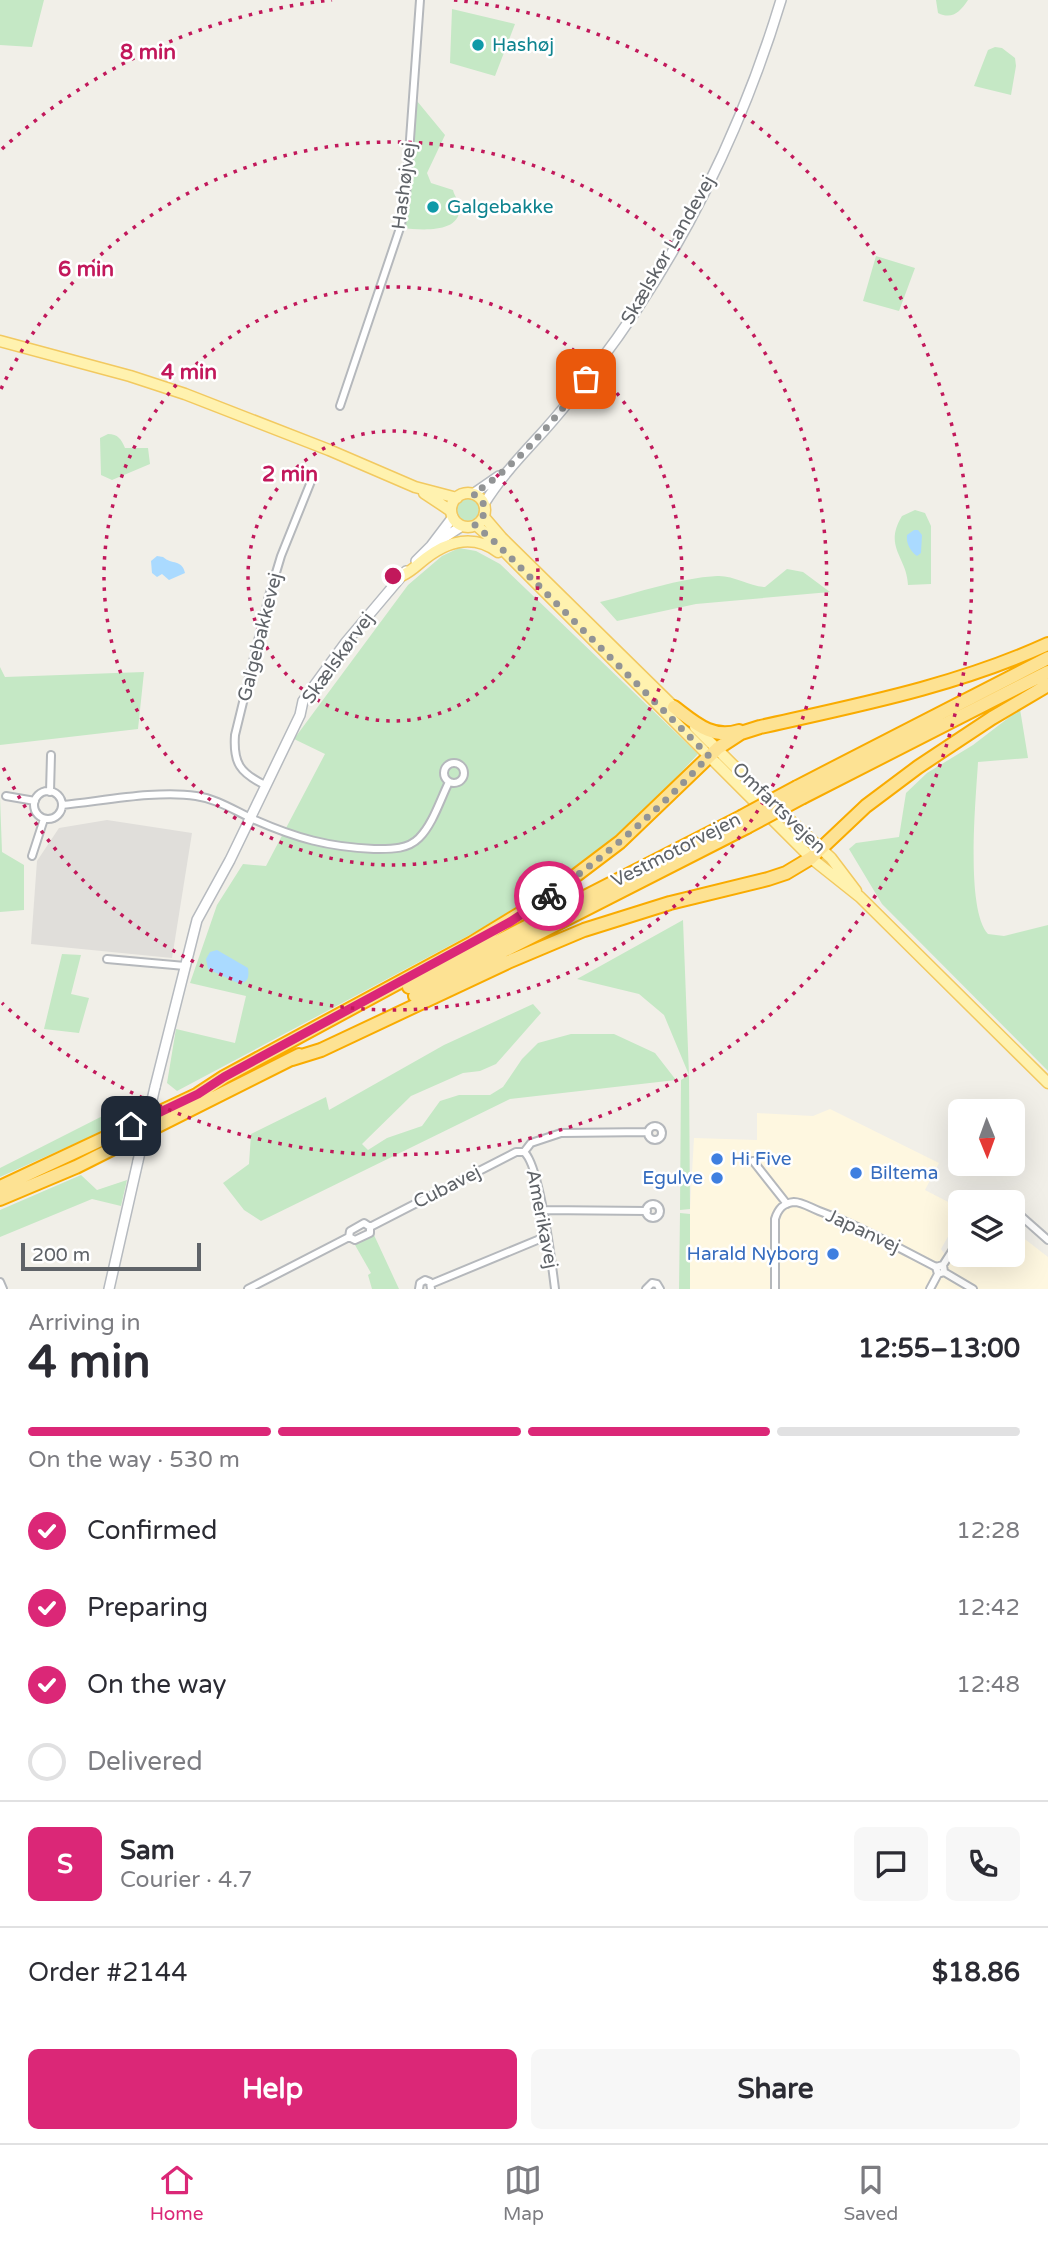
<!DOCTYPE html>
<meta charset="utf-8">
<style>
:root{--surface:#fff;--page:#f7f7f7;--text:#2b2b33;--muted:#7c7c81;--line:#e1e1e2;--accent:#db2777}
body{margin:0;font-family:"Varela Round",sans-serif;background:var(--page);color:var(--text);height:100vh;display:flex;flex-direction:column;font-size:26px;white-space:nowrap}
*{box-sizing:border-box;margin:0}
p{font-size:23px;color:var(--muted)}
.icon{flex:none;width:38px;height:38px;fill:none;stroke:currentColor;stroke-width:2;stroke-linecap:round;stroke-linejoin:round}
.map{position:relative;height:1289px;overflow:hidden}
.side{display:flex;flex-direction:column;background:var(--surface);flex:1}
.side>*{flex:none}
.needle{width:46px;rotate:179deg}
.controls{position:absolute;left:948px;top:1099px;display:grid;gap:14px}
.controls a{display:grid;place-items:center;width:77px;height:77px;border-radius:10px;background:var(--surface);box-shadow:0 7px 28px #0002;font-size:35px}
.scale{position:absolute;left:21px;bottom:18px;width:180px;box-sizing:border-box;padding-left:7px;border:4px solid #5f6368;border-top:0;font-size:19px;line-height:24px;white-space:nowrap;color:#5f6368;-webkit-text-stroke:5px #fff;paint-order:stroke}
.pin{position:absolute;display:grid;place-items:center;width:60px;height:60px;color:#fff;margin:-30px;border-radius:14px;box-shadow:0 4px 10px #0006}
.courier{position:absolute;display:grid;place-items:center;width:70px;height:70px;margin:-35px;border:5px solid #db2777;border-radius:50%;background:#fff;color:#222;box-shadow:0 2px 9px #0007}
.summary em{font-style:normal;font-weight:700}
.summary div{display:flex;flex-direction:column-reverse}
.summary{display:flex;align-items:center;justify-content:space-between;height:119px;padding:0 28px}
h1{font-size:46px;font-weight:700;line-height:52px}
.bar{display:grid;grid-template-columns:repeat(4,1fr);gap:10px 7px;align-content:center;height:84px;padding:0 28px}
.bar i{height:9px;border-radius:5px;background:var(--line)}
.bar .selected{background:var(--accent)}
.bar p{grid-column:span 4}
.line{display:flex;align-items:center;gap:18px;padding:0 28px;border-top:2px solid var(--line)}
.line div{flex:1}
.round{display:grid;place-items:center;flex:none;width:74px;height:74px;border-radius:10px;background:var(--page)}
ol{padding:0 28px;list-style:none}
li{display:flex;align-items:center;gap:21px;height:77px}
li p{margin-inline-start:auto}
li .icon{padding:7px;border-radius:50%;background:var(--accent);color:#fff;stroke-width:4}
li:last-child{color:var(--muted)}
li i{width:38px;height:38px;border:4px solid var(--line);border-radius:50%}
.primary-button{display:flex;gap:14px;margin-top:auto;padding:14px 28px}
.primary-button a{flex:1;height:80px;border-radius:10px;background:var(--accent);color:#fff;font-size:28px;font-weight:700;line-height:80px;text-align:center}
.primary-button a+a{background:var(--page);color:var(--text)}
.menu{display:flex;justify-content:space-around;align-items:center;height:98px;border-top:2px solid var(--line);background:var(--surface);font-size:19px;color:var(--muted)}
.menu a{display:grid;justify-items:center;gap:4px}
.menu .selected{color:var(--accent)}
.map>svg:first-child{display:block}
.commercial{fill:#fef7e0}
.industrial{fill:#e0deda}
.green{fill:#c5e8c5}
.water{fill:#aadaff}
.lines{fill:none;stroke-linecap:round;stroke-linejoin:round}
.street-casing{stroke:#b5b8bc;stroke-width:10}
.secondary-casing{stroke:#b6babf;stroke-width:12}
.primary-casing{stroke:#f2c960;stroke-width:13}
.highway-casing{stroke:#f9ab00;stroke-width:16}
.street{stroke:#fff;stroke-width:6}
.secondary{stroke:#fff;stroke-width:9}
.primary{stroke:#fff2af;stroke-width:10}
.highway{stroke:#fde293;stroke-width:12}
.secondary-bridge-casing{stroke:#b6babf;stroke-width:12;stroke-linecap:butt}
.highway-bridge-casing{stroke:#f9ab00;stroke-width:16;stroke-linecap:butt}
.secondary-bridge{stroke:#fff;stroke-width:9}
.highway-bridge{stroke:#fde293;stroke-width:12}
.done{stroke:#929495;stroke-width:7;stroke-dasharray:0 12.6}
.route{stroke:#db2777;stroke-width:9}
.ring{fill:none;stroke:#c2185b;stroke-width:3.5;stroke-dasharray:3.5 7}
.culture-dot{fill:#0f9aa8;stroke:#fff;stroke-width:2.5}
.shop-dot{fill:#3f7fe0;stroke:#fff;stroke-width:2.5}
.labels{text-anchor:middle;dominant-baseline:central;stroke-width:5;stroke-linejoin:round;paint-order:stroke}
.culture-label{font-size:19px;fill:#0d838f;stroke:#fff;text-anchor:start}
.street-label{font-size:19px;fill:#5f6368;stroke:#fff}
.shop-label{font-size:19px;fill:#366cbe;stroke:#fff;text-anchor:start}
.centre{fill:#c2185b;stroke:#fff;stroke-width:3.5}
.ring-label{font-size:21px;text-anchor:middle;font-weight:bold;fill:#c2185b;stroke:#fff;stroke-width:5;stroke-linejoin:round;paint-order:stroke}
</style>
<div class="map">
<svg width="1048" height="1289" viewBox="0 0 1048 1289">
<rect width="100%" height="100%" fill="#f1efe8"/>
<!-- commercial -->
<path class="commercial" d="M830,1109L939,1163L925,1190L956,1206L955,1224L941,1249L953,1266L966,1255H1013V1230L1048,1257V1289H690V1209L694,1138L757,1140V1113L813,1116Z"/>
<!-- industrial -->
<path class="industrial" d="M107,820L192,833L172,958L31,944L37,861L59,828Z"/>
<!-- green -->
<path class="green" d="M0,0H44L32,47L0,45Z
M936,0H968C960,12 952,20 938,13Z
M452,9L515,24L495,76L450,63Z
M995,47L1002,48L1015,58L1016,66L1011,95L974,86L988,50Z
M417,101L445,135L427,173L431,183L453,190C454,195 459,201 459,206C463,234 420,230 403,228Z
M876,256L915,268L899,311L863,301Z
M108,434C118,434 121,439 125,448H148L150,464L112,480L101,475L100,438Z
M457 510a11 11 0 1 1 22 0a11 11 0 1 1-22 0Z
M915,510L925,513L931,526V584L908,585C907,557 883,547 902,516Z
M459,548L476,551L500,564L698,754L652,804L602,847L556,882L479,930L177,1091L167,1083L176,1029L235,1043L246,996L190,983L217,905L243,864L266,866L325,754L294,739L408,585L442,556Z
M787,569L803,572L830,592L696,604L617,621L600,602C638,593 678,578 717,576C733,575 749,586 765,587Z
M0,667L5,677L144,672L138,729L0,745Z
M1020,709L1028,758L978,762C976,798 965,909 988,934L1004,936L1048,925V1071L882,904L849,849L856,843L899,837L906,793L927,773L973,745Z
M0,797L2,852L24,865V910L0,912Z
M683,920L689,1075L690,1209L680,1210L681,1080L689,1075L664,1015L639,994L577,979Z
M62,954L81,955L71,994L89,998L79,1033L44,1029Z
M533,1004L541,1013L496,1064L480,1071L463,1073L411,1096L362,1144L368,1150L387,1138L422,1126L440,1101L459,1095H490L503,1087L522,1059L538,1043L571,1034H614L655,1053L676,1080L510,1099L261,1221L244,1210L223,1183L249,1164L251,1134L326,1097L329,1110L444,1045Z
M144,1095L139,1115L0,1177V1168Z
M81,1175L97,1190L127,1180L121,1206L92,1199L0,1237V1210Z
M680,1213L690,1214V1289H679Z
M374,1235L399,1289H372L368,1275L371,1273L355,1245Z"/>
<!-- water -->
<path class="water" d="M914,530H918L922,535L921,553L917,556C910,551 906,543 907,535Z
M157,556L163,557C172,565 182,559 185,573L169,580L162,574L157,577L152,573L151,561Z
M217,950L248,968C249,976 249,982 240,984L208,969L206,959L210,952Z"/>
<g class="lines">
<defs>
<path id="street" d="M340,406L401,225L406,195L420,0
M444 773a10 10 0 1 1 20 0a10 10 0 1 1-20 0Z
M265,785C240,773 233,763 235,735L269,596L281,556L312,479
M34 805a14 14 0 1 1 28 0a14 14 0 1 1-28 0Z
M50,792L51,755
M6,796L35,801
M62,805C103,801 157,790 196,796C218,799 235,811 255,820C296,838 328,847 374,849C390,849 407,850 419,838C433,824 440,800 449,782
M32,856L44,819
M107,959L185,966
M648 1133a7 7 0 1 1 14 0a7 7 0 1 1-14 0Z
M524,1152C540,1165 552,1265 555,1289
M524,1152L531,1143L561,1133L648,1132
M753,1161L787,1204
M646 1211a7 7 0 1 1 14 0a7 7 0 1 1-14 0Z
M1013,1209L1048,1240
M542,1210L647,1211
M364,1223L370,1227V1233L355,1240L349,1237L350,1231Z
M370,1227L516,1152H524
M943,1265L961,1237
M944,1272L973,1289
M0,1282L3,1289
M431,1284L547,1236
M248,1289L349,1237
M419,1289L420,1283L425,1280L430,1282L431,1289
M646,1289L652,1283L657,1284L660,1289
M775,1289V1219C778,1209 783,1203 794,1202C802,1202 811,1208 819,1211C860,1226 897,1247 936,1267L943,1265L944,1272L938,1274L936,1267
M930,1289L938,1274"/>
<path id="secondary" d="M473,494L499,476
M484,504C500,478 520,457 541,434C561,412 580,388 598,364C680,256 742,130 781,0
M439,541L462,526
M416,561L431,546L453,517
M155,1087L197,920L230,860L300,715L303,701L346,642L406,571
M109,1289L138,1161"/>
<path id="primary" d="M0,341L130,376L185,394L329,450L415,487L457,498
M424,493L451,511
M451 510a17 17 0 1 1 34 0a17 17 0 1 1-34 0Z
M484,517L502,538L679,712
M476,525L496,543L811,858L860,897L1048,1083
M403,575C412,571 418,564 426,558C448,541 474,534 498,552
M695,727L764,796L831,858L856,891"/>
<path id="highway" d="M674,707C694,722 712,740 739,731
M797,787L1048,658
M803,797L1048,672
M409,987L741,817
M415,996L747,827
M292,1059L321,1050L508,962L584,930L670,903L768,879L786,873L811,858L866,806L918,767L992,718L1048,685
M198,1094L224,1077L472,943L546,898L620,842L718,748L741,733L760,727C858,705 956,686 1048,644
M0,1187L203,1092
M0,1199L76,1167L299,1055"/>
</defs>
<!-- street casing -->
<use href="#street" class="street-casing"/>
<!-- secondary casing -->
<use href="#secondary" class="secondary-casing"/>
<!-- primary casing -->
<use href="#primary" class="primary-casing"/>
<!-- highway casing -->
<use href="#highway" class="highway-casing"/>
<!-- street -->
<use href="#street" class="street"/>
<!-- secondary -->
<use href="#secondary" class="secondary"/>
<!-- primary -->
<use href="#primary" class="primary"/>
<!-- highway -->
<use href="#highway" class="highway"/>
<defs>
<path id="secondary-bridge" d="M138,1161L155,1087"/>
<path id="highway-bridge" d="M741,817L797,787
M747,827L803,797"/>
</defs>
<!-- secondary-bridge casing -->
<use href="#secondary-bridge" class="secondary-bridge-casing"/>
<!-- highway-bridge casing -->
<use href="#highway-bridge" class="highway-bridge-casing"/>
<!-- secondary-bridge -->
<use href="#secondary-bridge" class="secondary-bridge"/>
<!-- highway-bridge -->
<use href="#highway-bridge" class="highway-bridge"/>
</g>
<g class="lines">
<!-- done -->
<path class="done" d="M549,896C607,855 660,809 709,756L496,543L475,525C488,516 488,501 473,494C520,463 551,423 586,379"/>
<!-- route -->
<path class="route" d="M131,1126L198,1094L224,1077L510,922L549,896"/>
</g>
<!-- distance rings -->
<g class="ring">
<circle cx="393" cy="576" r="145"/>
<circle cx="393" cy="576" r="289"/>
<path d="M1 389A434 434 0 1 1 1 763"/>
<path d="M2 149A579 579 0 0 1 332 0M454 0A579 579 0 1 1 2 1003"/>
</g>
<!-- markers -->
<g class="culture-dot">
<circle cx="478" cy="45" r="7"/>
<circle cx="433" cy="207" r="7"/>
</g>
<g class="shop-dot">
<circle cx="717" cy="1159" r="7"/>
<circle cx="856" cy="1173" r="7"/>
<circle cx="717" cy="1178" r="7"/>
<circle cx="833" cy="1254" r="7"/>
</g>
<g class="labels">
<!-- culture labels -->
<g class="culture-label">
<text x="492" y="45">Hashøj</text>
<text x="447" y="207">Galgebakke</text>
</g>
<!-- street labels -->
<g class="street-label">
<text transform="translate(404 186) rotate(-83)">Hashøjvej</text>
<text transform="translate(668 250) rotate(-60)">Skælskør Landevej</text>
<text transform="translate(260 637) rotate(-76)">Galgebakkevej</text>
<text transform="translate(338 658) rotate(-54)">Skælskørvej</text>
<text transform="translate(779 808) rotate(44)">Omfartsvejen</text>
<text transform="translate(676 850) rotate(-27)">Vestmotorvejen</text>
<text transform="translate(447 1187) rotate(-27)">Cubavej</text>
<text transform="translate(542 1219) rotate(79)">Amerikavej</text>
<text transform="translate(863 1231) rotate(25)">Japanvej</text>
</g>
<!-- shop labels -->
<g class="shop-label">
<text x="731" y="1159">Hi Five</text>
<text x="870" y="1173">Biltema</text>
<text x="703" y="1178" text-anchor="end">Egulve</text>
<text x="819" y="1254" text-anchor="end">Harald Nyborg</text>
</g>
</g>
<circle cx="393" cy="576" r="10" class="centre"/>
<g class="ring-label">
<text x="148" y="59">8 min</text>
<text x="86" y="276">6 min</text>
<text x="189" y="379">4 min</text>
<text x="290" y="481">2 min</text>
</g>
</svg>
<div class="controls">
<a><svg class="needle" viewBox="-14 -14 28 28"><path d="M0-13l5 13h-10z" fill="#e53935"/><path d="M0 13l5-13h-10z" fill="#7c7c81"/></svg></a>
<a><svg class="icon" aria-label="layers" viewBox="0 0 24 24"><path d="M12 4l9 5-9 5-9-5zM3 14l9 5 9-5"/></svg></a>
</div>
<div class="scale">200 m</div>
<div class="pin" style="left:586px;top:379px;background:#ea580c"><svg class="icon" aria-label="bag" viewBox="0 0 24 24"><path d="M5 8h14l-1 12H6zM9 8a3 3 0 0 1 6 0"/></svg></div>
<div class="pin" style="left:131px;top:1126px;background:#1f2937"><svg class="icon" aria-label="home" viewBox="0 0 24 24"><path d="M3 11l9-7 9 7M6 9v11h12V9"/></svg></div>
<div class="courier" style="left:549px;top:896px"><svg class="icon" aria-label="bike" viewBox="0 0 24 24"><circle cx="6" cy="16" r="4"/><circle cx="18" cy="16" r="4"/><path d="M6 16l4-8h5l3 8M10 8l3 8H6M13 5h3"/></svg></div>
</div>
<section class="side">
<div class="summary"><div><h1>4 min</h1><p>Arriving in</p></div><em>12:55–13:00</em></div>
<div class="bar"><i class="selected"></i><i class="selected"></i><i class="selected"></i><i></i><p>On the way · 530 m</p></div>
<ol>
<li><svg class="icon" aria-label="check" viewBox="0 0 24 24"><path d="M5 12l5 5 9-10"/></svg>Confirmed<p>12:28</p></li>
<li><svg class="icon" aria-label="check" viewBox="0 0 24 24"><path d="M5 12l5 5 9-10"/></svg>Preparing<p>12:42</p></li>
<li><svg class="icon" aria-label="check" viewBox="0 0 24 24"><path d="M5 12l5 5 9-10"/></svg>On the way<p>12:48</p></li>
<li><i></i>Delivered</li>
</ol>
<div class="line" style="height:126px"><b class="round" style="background:var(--accent);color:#fff">S</b><div><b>Sam</b><p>Courier · 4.7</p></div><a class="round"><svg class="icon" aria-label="chat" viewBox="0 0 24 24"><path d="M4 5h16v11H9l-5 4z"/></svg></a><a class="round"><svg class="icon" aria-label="phone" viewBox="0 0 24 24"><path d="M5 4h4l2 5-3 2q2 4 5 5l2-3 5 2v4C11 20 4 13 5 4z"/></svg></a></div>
<div class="line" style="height:91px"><div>Order #2144</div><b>$18.86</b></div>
<div class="primary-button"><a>Help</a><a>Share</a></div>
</section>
<nav class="menu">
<a class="selected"><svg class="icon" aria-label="home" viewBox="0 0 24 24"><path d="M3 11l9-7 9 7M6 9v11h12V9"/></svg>Home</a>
<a><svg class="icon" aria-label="map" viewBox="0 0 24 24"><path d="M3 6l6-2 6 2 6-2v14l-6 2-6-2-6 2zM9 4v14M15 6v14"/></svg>Map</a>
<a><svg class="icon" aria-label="saved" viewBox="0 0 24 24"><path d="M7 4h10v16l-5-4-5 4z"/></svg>Saved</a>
</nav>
